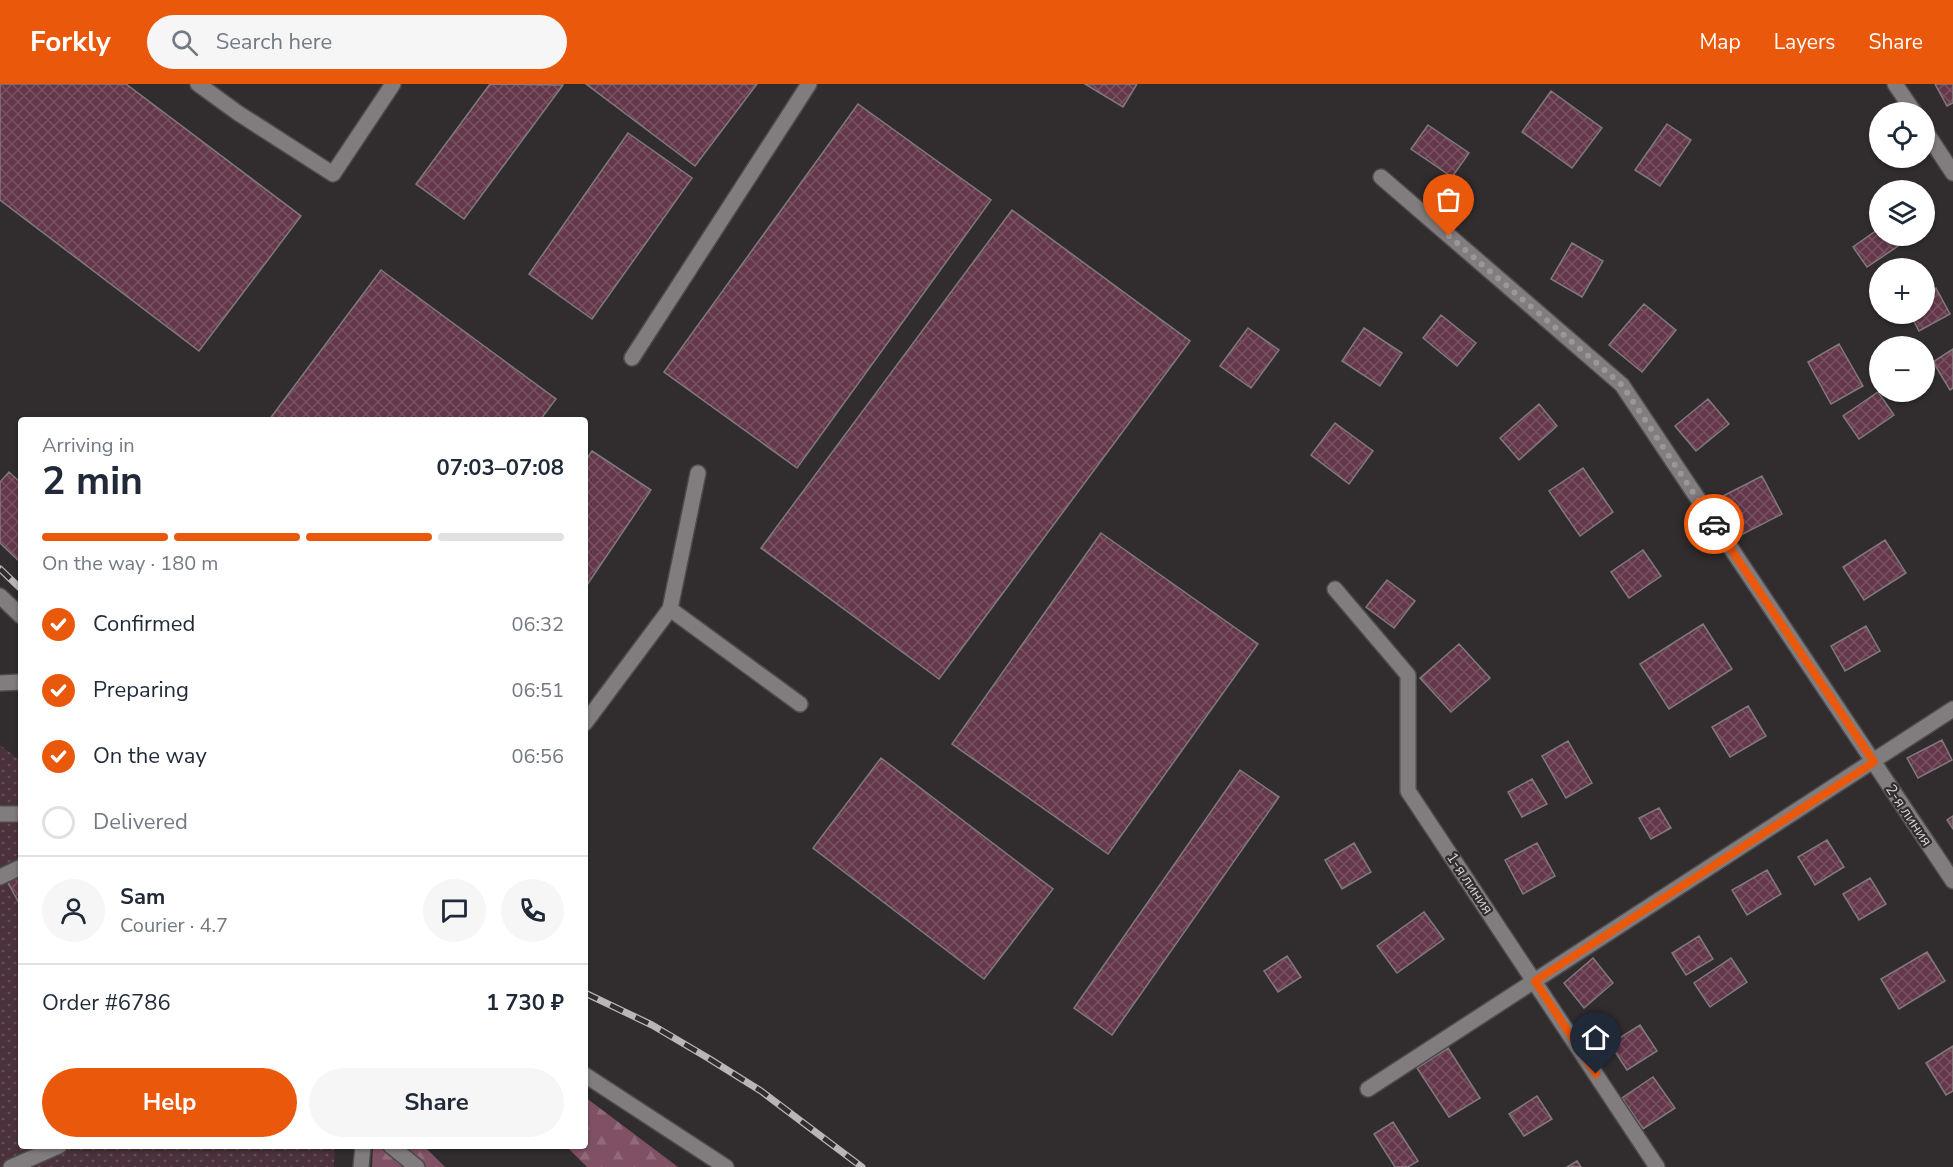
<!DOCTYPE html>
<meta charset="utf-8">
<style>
:root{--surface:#fff;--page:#f6f6f7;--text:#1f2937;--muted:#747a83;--line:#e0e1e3;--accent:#ea580c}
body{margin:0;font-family:"Nunito Sans",sans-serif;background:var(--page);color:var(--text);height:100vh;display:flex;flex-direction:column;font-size:22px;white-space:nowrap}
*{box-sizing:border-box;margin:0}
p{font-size:20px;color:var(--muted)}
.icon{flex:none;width:33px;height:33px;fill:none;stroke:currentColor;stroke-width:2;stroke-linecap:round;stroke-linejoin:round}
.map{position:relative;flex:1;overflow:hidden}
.sheet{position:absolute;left:18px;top:333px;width:570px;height:732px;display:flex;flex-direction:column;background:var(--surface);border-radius:6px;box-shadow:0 2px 4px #0004}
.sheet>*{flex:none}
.controls{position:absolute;left:1869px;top:18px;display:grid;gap:12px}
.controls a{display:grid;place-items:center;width:66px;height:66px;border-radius:50%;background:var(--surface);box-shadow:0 2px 4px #0004;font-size:30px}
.pin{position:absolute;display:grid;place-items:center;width:51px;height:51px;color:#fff;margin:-62px -26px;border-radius:50% 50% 50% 0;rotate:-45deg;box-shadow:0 0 6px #0007}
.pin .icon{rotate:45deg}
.courier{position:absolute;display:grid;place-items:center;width:60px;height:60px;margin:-30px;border:4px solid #ea580c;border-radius:50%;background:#fff;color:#222;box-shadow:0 2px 8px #0007}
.summary em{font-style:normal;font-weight:700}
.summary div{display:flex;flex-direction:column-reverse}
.summary{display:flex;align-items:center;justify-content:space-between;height:102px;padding:0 24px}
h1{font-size:39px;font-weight:700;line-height:45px}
.bar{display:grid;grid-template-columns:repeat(4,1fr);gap:9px 6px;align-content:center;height:72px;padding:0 24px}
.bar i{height:8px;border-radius:4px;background:var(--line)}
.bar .current{background:var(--accent)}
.bar p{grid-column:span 4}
.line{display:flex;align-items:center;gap:15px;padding:0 24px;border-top:2px solid var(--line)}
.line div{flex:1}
.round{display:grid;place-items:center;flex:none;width:63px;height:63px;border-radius:32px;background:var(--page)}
ol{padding:0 24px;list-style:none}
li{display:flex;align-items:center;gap:18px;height:66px}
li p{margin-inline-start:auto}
li .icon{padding:6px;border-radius:50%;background:var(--accent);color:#fff;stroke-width:4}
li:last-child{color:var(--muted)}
li i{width:33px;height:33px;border:3px solid var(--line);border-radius:50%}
.cta{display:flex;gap:12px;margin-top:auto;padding:12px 24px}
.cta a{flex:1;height:69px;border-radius:36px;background:var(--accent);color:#fff;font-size:24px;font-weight:700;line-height:69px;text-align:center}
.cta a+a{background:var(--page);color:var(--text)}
header{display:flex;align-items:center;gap:36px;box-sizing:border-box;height:84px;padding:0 30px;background:var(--accent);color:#fff}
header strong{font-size:28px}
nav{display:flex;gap:33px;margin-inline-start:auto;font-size:21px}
.search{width:420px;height:54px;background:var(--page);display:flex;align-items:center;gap:15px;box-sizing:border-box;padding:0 21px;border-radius:33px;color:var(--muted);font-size:22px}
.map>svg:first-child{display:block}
.forest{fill:url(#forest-firs)}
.garden{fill:url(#garden-dots)}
.building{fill:url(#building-cross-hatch);stroke:#7f7a7c;stroke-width:1.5}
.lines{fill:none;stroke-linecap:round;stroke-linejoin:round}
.minor-casing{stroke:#4d4a4b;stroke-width:18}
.minor{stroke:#817c7e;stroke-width:15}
.rail-casing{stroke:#bab6b7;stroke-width:7}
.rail{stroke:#312c2e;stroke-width:4.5;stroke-dasharray:14;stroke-linecap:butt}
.done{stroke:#9b9799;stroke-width:6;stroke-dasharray:0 10.8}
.route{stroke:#ea580c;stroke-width:8}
.labels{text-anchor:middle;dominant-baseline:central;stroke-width:4.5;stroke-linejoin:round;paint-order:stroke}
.street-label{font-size:15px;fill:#d4d1d2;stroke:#312c2e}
</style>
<header>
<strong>Forkly</strong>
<div class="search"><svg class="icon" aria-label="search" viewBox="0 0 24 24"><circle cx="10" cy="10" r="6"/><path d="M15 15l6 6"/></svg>Search here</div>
<nav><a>Map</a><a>Layers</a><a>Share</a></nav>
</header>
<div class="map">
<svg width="1953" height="1083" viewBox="0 0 1953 1083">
<defs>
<pattern id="forest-firs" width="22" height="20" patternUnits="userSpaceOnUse" patternTransform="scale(1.5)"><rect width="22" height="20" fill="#805165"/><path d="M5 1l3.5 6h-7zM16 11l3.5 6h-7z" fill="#91697a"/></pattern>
<pattern id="garden-dots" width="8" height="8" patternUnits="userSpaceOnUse" patternTransform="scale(1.5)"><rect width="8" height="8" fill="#4b313c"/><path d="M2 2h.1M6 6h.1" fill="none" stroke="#644e57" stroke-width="1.8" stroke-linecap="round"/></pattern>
<pattern id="building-cross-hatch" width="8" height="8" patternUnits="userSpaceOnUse" patternTransform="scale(1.5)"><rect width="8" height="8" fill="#64374b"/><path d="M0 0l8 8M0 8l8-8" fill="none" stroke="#795364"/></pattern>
</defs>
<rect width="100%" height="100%" fill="#312c2e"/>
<!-- forest -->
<path class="forest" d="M585,1013L678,1083H587L566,1062H585Z
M373,1062H424L445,1083H372Z"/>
<!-- garden -->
<path class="garden" d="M0,661L21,677V1062H335L334,1083H0Z"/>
<!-- building -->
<path class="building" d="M0,0H126L301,132L199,267L0,116Z
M490,0L563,1L464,135L416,100Z
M586,0H757L695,82Z
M1085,0H1137L1123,23Z
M1935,0H1953V19L1947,22Z
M1551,7L1602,44L1572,84L1522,48Z
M858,20L991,116L797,384L664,288Z
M1667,40L1691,56L1660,102L1635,86Z
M1428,41L1469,69L1452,93L1411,65Z
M628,49L692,94L592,235L529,190Z
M1012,126L1190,257L939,595L761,464Z
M1880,144V152H1913L1867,183L1853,163Z
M1572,159L1603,177L1582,213L1551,195Z
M381,186L556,315L540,336H269Z
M1936,204L1950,230L1919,247L1910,230H1924V210Z
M1644,220L1676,246L1642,288L1609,261Z
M1441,231L1476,259L1457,282L1423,254Z
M1248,244L1279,266L1251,304L1220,282Z
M1364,244L1402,269L1380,302L1342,277Z
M1839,260L1863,302L1831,320L1808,278Z
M1953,265V304L1950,306L1933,278Z
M1878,308L1894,331L1859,355L1843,332Z
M1708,315L1729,340L1696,367L1675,342Z
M1539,320L1557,342L1519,376L1500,354Z
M1335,339L1373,367L1349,400L1311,371Z
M592,367L651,406L585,504V377Z
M1583,384L1613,428L1580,452L1549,407Z
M9,388L21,399V479L0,459V398Z
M1762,392L1782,430L1737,453L1717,415Z
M1101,449L1258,560L1108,770L952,660Z
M1885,456L1906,489L1864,516L1843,483Z
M1643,466L1661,492L1629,514L1611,488Z
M1387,496L1415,517L1394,544L1366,523Z
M1703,540L1732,585L1669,625L1640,580Z
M1866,542L1880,567L1845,587L1831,562Z
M1459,560L1490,594L1451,628L1420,594Z
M1748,622L1766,652L1730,673L1712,643Z
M1942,656L1952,676L1918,694L1907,674Z
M1568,657L1592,699L1566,714L1542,672Z
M881,674L1053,805L984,895L813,764Z
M1240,686L1279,713L1112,951L1074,924Z
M1532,695L1547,720L1522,733L1508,708Z
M1659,724L1671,744L1651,755L1639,734Z
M1953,732V745L1947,736Z
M1827,756L1844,783L1815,801L1798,773Z
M1354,759L1371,788L1342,805L1325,776Z
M1537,759L1555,792L1523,810L1505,776Z
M21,783V823L4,791Z
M1767,786L1781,810L1747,831L1732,806Z
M1870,794L1886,820L1859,836L1843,810Z
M1424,828L1444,855L1397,889L1377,862Z
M1699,852L1713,875L1686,891L1672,869Z
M1927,868L1945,897L1899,925L1881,895Z
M1287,872L1301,893L1278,908L1264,887Z
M1593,874L1613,899L1584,924L1564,899Z
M1731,874L1747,898L1710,923L1694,899Z
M1640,941L1657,967L1627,986L1610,960Z
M1953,962V1007L1946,1011L1926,979Z
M1448,964L1480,1014L1449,1033L1417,984Z
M1653,993L1675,1024L1643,1045L1622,1014Z
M1537,1012L1552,1035L1524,1052L1509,1030Z
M1393,1038L1418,1077L1408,1083H1395L1374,1050Z
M1577,1077L1581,1083H1567Z"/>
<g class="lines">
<defs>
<path id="minor" d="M198,0L238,29L333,90L393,0
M1895,0L1914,28
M1924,45L1953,89
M1381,93L1622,301L1953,797
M632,274L809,0
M1335,505L1408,591V707L1657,1083
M0,512L21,532
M670,525L698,389
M0,599L21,598
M585,639L670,525L800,620
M0,730H21
M0,793L21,783
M585,991L726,1083
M1368,1005L1953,625
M391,1062L417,1083
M11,1083L59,1062
M361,1083L363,1062"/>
</defs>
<!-- minor casing -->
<use href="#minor" class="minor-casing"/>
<!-- minor -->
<use href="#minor" class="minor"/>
<defs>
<path id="rail" d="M0,485L21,505
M585,909L652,941L708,974L761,1007L862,1083"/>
</defs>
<!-- rail casing -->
<use href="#rail" class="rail-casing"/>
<!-- rail -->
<use href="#rail" class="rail"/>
</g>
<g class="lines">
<!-- done -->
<path class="done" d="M1449,152L1622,301L1714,440"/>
<!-- route -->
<path class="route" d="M1596,990L1535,897L1874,678L1714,440"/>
</g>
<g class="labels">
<!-- street labels -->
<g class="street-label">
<text transform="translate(1909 731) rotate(56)">2-я линия</text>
<text transform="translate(1470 799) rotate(56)">1-я линия</text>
</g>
</g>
</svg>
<div class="controls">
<a><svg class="icon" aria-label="locate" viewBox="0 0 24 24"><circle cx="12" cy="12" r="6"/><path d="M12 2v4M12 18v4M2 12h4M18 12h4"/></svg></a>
<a><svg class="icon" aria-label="layers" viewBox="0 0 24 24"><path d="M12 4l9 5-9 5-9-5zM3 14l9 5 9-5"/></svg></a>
<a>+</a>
<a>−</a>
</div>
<div class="pin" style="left:1449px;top:152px;background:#ea580c"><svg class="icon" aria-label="bag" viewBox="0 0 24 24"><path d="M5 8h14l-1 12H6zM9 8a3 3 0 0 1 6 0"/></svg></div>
<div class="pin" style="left:1596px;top:990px;background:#1f2937"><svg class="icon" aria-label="home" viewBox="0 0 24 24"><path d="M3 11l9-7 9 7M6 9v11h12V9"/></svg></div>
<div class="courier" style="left:1714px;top:440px"><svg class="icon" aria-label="car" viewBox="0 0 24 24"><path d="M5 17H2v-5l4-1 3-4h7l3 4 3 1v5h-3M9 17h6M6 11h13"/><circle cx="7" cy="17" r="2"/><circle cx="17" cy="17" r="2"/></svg></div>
<section class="sheet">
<div class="summary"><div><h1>2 min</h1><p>Arriving in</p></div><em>07:03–07:08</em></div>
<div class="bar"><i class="current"></i><i class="current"></i><i class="current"></i><i></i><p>On the way · 180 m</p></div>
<ol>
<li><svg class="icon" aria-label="check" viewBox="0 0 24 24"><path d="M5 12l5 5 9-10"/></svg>Confirmed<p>06:32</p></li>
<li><svg class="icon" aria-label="check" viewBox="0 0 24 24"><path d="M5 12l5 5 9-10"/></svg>Preparing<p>06:51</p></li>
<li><svg class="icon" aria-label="check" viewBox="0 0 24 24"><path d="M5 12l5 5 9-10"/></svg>On the way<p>06:56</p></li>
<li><i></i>Delivered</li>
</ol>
<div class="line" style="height:108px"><a class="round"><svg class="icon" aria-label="person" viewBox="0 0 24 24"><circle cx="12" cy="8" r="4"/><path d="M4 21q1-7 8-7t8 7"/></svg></a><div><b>Sam</b><p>Courier · 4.7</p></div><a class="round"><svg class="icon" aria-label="chat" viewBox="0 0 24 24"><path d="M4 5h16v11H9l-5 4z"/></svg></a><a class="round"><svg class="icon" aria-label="phone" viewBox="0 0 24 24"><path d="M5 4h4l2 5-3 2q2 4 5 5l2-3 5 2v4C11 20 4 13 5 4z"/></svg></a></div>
<div class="line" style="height:78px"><div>Order #6786</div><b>1 730 ₽</b></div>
<div class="cta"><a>Help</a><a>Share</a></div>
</section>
</div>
